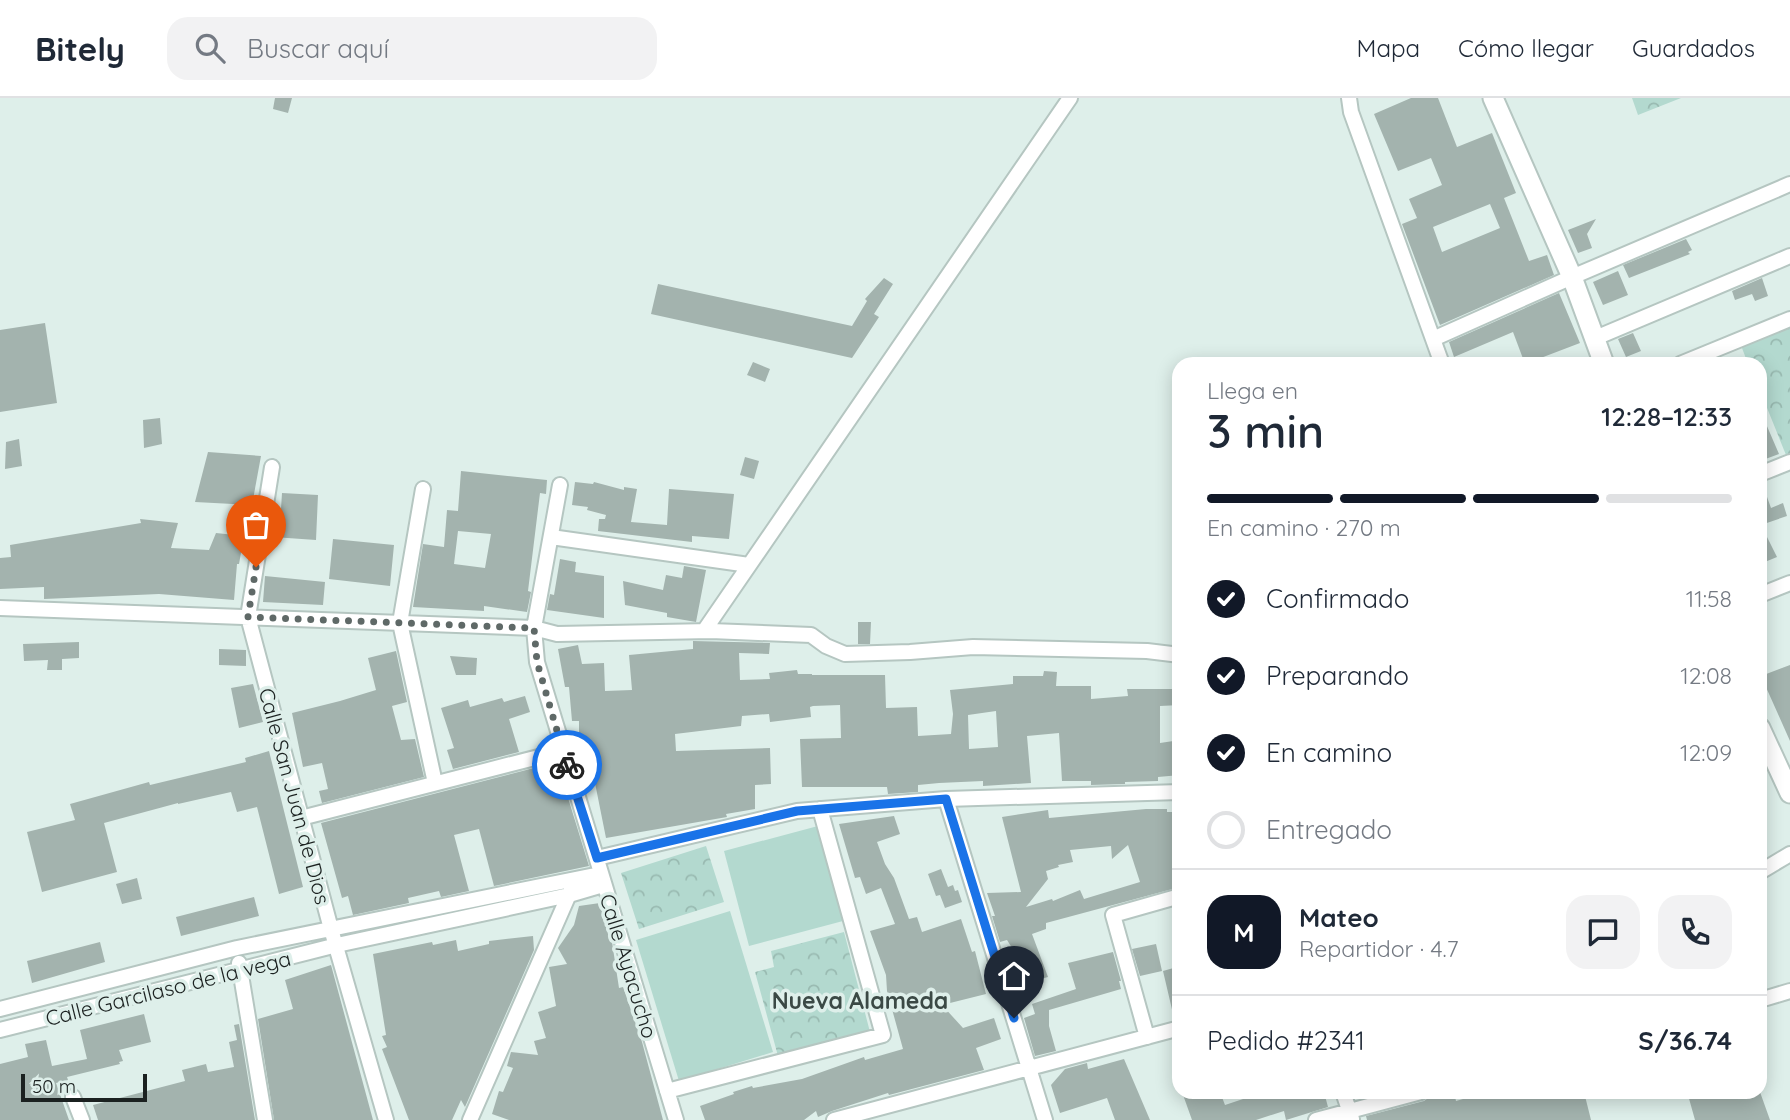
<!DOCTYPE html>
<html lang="es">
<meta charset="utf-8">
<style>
:root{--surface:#fff;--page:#f2f2f3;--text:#1f2937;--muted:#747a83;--line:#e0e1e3;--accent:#111827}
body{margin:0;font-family:Quicksand,sans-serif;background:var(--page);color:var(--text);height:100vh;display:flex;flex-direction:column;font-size:26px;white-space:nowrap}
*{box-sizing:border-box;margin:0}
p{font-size:23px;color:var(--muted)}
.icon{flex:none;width:38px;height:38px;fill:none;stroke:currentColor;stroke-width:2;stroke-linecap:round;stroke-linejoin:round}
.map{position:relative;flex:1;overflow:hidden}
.sheet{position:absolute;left:1172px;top:259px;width:595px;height:742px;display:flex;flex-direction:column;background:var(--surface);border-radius:21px;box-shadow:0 4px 18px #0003}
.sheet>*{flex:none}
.scale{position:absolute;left:21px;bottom:18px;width:126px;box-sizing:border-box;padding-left:7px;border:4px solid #1b2120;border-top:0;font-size:19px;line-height:24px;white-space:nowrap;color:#1b2120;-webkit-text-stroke:5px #deefea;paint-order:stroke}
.pin{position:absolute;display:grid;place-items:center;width:60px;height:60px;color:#fff;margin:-72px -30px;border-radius:50% 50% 50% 0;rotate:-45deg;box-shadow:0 0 7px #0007}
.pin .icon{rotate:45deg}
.courier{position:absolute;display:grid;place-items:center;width:70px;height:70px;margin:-35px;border:5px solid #1a73e8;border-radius:50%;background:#fff;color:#222;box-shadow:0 2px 9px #0007}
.head em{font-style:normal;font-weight:600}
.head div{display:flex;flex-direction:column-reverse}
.head{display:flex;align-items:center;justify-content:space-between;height:119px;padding:0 35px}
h1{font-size:46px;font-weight:600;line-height:52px}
.bar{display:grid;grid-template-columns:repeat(4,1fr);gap:10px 7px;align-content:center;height:84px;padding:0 35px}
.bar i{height:9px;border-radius:5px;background:var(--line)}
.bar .active{background:var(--accent)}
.bar p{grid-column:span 4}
.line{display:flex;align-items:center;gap:18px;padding:0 35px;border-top:2px solid var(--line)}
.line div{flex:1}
.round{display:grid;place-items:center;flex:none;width:74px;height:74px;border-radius:21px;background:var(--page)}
ol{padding:0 35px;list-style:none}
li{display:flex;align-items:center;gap:21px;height:77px}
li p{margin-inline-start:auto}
li .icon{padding:7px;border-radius:50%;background:var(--accent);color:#fff;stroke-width:4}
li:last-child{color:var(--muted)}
li i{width:38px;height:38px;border:4px solid var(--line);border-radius:50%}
header{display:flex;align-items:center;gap:42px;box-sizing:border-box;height:98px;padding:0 35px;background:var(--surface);border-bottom:2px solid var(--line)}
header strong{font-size:33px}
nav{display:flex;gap:38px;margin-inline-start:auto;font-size:24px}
.search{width:490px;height:63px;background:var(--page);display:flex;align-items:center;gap:18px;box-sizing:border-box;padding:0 24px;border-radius:21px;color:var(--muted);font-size:26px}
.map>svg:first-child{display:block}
.park{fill:url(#park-crowns)}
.pitch{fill:#b3d9cf}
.building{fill:#a3b3ae;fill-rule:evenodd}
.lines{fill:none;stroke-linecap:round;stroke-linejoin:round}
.street-casing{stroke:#b5c6c1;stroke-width:18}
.secondary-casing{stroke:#b5c6c1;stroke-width:23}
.street{stroke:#fff;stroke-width:14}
.secondary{stroke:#fff;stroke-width:19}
.done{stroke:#5f6967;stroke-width:7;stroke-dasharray:0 12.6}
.route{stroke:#1a73e8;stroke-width:9}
.labels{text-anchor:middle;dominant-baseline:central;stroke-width:7;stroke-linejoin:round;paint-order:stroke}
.street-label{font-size:21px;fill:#1b2120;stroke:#deefea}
.neighbourhood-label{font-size:23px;font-weight:bold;fill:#3b4945;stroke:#deefea}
</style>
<header>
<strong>Bitely</strong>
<div class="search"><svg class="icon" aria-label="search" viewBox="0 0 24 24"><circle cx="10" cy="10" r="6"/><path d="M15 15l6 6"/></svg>Buscar aquí</div>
<nav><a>Mapa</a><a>Cómo llegar</a><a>Guardados</a></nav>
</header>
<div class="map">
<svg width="1790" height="1022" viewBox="0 0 1790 1022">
<defs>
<pattern id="park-crowns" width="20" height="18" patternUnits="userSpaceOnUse" patternTransform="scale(1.75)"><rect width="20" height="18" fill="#b3d9cf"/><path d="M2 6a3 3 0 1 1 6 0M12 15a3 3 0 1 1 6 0" fill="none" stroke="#99bab1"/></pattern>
</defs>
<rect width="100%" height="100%" fill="#deefea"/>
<!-- park -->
<path class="park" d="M1632,0H1681L1638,17Z
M1790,221V356L1786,357L1761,295L1760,266H1748L1739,242Z
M706,748L724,804L639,831L621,775Z
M844,834L870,934L778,958L755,874L774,869L771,853Z"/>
<!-- pitch -->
<path class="pitch" d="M818,728L843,823L749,848L724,753Z
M730,813L773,954L679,983L636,842Z"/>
<!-- building -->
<path class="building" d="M275,0H292L288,15L273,11Z
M1411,0H1438L1457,49L1492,35L1516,95L1504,100L1529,163L1547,157L1554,177L1440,227L1402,126L1417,120L1409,101L1442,87L1431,60L1398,73L1374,16ZM1490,106L1500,130L1442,154L1433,129Z
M1596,121L1587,136L1592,150L1578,155L1568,132Z
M1686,141L1692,152L1688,154L1690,156L1629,180L1623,167Z
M1618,173L1628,197L1603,207L1593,184Z
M884,180L893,186L874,216L879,219L852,260L651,216L658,186L852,228L867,203L865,201Z
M1762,180L1768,198L1755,203L1752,196L1735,202L1732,193Z
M1559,195L1580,245L1525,266L1513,234L1454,259L1449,244Z
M45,225L57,305L0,314V232Z
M1633,235L1641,253L1626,259L1618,241Z
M753,264L770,271L765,284L747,277Z
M1760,312L1779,356L1760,363Z
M160,320L162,346L144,350L143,322Z
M19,341L22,368L5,371L6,344Z
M208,354L261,358L252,407L195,404Z
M745,359L759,363L754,381L740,377Z
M461,373L547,382L546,396L540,395L528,493L531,494L527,514L484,508V513L413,509L423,446L444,449L447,412L458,413ZM458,433L491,436L485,470L454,466Z
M575,384L593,386L594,384L624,392V389L637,391L631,424L667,427L669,391L734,396L729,441L692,438V444L598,433L599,421H605L606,417L587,412L588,409L572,407Z
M1760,385H1762L1771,410L1783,405L1787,418L1761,427L1777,459L1760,466Z
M282,395L318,397L316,442L273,439L274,423L277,424L278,411H281Z
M140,421L178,425L171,450L209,452L216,435L244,438L239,466H237L234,502L159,496L44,501V489L0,491V460L11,459L10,447L141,425Z
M333,441L394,447L390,488L329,481Z
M560,461L576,464L575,474L604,478V520L547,512L550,496L554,497Z
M684,468L706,472L696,524L667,519V515L625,507L623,483L663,492L666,477L682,480Z
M265,478L325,484L323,507L263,504Z
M858,524H871L870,546H858Z
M693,543L770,545L769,556L739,555L740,582L770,581L769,575L797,572L798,576H812V577H885L886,610L917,609L918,638L951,636L953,616L950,592L1013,586V578H1043L1044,573L1057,574L1056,588H1091V601L1128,598L1127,591H1180V607L1160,608V645L1180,642V677L1158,679V683L1125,684V686L1091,687V683H1062L1059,635L1027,638L1031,685L983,688V683L939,685L918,687V694L888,696L887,689H802L800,641L841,640L840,607L813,608L810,609L811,619L770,624L769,616L742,618L741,628L675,636L676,653L770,650L771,686L755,687V711L726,716L727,719L606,740L595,685H593L588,665H579V623H572L569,589H565L558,551L578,547L582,566L604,565L605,593L632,592L629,557L693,551ZM996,613L998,649L969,651L968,617Z
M79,544V560L62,561V572H47L48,562L24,563L23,546Z
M219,551L246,552V568L219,567Z
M396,553L407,604L392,608L401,642L415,641L424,679L322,705L319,693L328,691L322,665L303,669L292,615L340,603L376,592L368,560Z
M450,558L477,560L476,577H456Z
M1790,567V643L1761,578Z
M253,586L263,624L239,630L231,590Z
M525,598L530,614L509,621L519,654L453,671L447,652L454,650L441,610L468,602L470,609L502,600L504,604Z
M269,653L303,789L279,796L257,709L237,714L231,694L178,706V705L104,725L117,774L42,794L27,734L75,722L70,706L149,684L150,687L246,664L245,660Z
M557,664L589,768L494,788L479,731L454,737L469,793L441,799L439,793L408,800L409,805L353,817L348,798L342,800L321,725Z
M1146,711H1167V714H1180V789L1046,825V831L1032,836L1048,879L1033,883L1007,842L1000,844L992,818H995L987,795L1021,794L1002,719L1048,712L1049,720ZM1128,747L1140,784L1084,801L1080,792L1053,803L1052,801L1026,809L1048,781L1046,773L1059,769L1058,767L1073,764L1070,752L1111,748L1112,761Z
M894,718L900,736L877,744L885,766L894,780L909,821L917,819L922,834L961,821L972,854L975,853L986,896L942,907L963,930L994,920L1001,941L976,950L984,972L889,997L888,995L832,1013L818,1019L816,1013L804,1022H705L700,1008L734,996L733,994L752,988L753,990L802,981L864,959L865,962L903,951L887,893L886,877L870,833L895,826L881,790L866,796L860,779L855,780L839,726Z
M941,771L948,789L953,787L955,793L958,792L962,804L945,810L940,797L936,798L928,776Z
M137,780L142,801L122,806L116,786Z
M254,799L259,818L181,838L176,819Z
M600,805L610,844H612L619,890L623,889L642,944L663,1022H509L492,1016L499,993L503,994L513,970L507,968L511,954L538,957L534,943L546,940L538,914L556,908L549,869L567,866L558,850L574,827L579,808Z
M533,838L534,852L465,1009L461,1002L452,1022H409L382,951L387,949L382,938L386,937L373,856L432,844L433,847L456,842L458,853L489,846V843Z
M100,844L105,864L32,885L27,863Z
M1156,846L1162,873L1140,878L1132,851Z
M1113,854L1121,883H1119L1121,891L1049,912V928L1056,953L1035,958L1024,920L1035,916L1032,906L1076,891L1068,865Z
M331,867L373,1022H274L258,921L293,911L285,882Z
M1177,869L1180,919L1174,920L1163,873Z
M144,916L151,944L119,952L123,963L119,964L120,966L67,979L68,982L56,985L69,1022H0V966L28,959L25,946L46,942L52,968L87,961L80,932Z
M239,926L255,1022H98L93,1007L185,983L182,972L206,966L208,974L234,969L229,944L237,942L234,927Z
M1124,961L1150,1022H1115L1107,1000L1060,1015L1051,987L1065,971L1087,965L1088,971Z
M1182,994H1220L1225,1007L1264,994H1324L1328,1009L1286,1022L1284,1013L1256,1022H1192Z
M1430,994H1454L1456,1003L1487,994H1584L1591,1022H1367L1366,1018L1424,1003L1428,1000Z
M1698,994H1760L1770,1022H1695L1688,997Z"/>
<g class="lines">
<defs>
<path id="street" d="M1349,0L1351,14L1442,266
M1433,241L1572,179L1790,86
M1593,241L1790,158
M1680,266L1790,221
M272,369L248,519L331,831L386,1022
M1760,376L1790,364
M560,387L534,530L537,564L676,1022
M423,391L400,525L435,685
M551,439L749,467
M1760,497L1790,485
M0,510L534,530L557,536L711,533L811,537L826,548L845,556L910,554L973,549L1147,553L1180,557
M704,533L1070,0
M946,701L1045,1022
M301,720L562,653
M597,760L797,713L946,701L1180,694
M1760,774L1790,756
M239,865L265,1022
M1760,902L1790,893
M0,911L237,850L600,776
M0,932L337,847L569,797L603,787
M1147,939L1113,817L1180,798
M667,993L883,937L820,711
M1343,994L1352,1021
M73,999L82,1022
M470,1022L571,792
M834,1022L1180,930
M1316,1022L1421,994"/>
<path id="secondary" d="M1493,0L1572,179L1604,266
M1760,630L1790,695"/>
</defs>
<!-- street casing -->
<use href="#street" class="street-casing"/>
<!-- secondary casing -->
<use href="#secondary" class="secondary-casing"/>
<!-- street -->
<use href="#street" class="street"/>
<!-- secondary -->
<use href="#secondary" class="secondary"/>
</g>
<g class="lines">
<!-- done -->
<path class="done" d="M256,469L248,519L534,530L537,564L567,667"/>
<!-- route -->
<path class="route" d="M567,667L597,760L797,713L946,701L1014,920"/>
</g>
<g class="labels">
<!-- street labels -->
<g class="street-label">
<text transform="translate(295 698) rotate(75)">Calle San Juan de Dios</text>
<text transform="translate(629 868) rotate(73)">Calle Ayacucho</text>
<text transform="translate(168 890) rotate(-14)">Calle Garcilaso de la vega</text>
</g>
<!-- neighbourhood labels -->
<g class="neighbourhood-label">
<text x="860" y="902">Nueva Alameda</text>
</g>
</g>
</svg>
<div class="scale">50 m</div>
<div class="pin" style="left:256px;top:469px;background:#ea580c"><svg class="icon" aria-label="bag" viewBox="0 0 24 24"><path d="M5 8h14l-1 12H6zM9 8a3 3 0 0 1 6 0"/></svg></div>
<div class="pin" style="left:1014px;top:920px;background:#1f2937"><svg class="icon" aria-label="home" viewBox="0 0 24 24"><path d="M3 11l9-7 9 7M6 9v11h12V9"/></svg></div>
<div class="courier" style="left:567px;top:667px"><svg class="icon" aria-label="bike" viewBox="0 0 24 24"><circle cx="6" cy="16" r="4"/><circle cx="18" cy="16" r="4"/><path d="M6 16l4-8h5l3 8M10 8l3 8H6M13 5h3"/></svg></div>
<section class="sheet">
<div class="head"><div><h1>3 min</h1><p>Llega en</p></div><em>12:28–12:33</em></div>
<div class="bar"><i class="active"></i><i class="active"></i><i class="active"></i><i></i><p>En camino · 270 m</p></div>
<ol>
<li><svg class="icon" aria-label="check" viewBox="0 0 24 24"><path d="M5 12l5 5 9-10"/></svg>Confirmado<p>11:58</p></li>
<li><svg class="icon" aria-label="check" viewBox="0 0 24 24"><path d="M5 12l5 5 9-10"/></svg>Preparando<p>12:08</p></li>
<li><svg class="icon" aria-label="check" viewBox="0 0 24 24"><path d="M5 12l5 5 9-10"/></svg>En camino<p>12:09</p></li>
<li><i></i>Entregado</li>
</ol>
<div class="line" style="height:126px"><b class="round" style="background:var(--accent);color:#fff">M</b><div><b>Mateo</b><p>Repartidor · 4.7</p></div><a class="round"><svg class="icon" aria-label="chat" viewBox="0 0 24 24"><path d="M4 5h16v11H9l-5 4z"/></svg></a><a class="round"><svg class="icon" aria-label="phone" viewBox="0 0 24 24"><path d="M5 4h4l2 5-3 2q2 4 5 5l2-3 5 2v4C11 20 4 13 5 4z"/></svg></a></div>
<div class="line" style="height:91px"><div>Pedido #2341</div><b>S/36.74</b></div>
</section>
</div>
